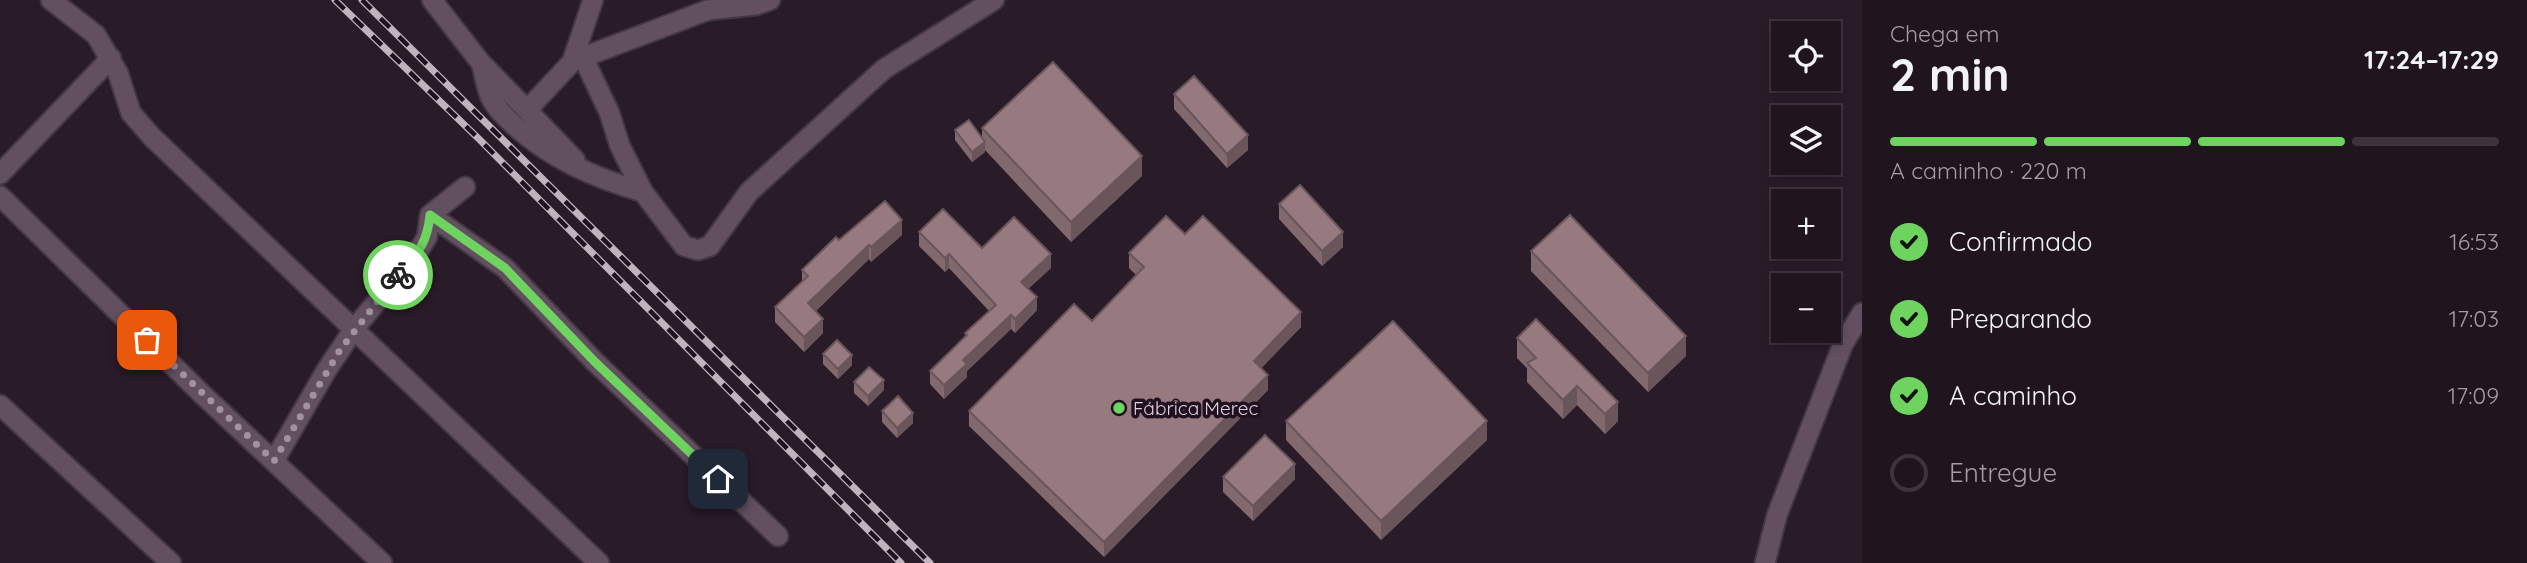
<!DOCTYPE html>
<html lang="pt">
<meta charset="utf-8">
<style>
:root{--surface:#20141f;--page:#281d28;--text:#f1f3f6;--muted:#a29ea4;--line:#3d333d;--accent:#6fd360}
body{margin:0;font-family:Quicksand,sans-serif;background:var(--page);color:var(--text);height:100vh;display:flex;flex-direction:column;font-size:26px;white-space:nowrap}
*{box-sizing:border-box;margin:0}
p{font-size:23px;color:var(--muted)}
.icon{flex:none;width:38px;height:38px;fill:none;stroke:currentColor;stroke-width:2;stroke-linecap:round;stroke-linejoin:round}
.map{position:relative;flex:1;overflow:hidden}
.drawer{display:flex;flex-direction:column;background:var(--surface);width:665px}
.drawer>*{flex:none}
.controls{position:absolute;left:1771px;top:21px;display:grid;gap:14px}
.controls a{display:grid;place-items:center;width:70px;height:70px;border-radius:0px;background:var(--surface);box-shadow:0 4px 10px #0003,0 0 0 2px var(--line);font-size:35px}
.pin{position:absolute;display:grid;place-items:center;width:60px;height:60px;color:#fff;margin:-30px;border-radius:14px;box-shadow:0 4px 10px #0006}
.courier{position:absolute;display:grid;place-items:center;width:70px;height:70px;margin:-35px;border:5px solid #6fd360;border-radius:50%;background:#fff;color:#222;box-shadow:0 2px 9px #0007}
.summary em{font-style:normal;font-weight:800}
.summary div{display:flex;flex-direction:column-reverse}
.summary{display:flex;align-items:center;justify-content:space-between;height:119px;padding:0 28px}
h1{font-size:46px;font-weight:800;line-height:52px}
.bar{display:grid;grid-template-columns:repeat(4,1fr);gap:10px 7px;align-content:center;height:84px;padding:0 28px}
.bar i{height:9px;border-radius:5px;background:var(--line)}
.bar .current{background:var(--accent)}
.bar p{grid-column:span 4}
ol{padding:0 28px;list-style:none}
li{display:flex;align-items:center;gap:21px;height:77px}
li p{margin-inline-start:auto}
li .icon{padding:7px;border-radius:50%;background:var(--accent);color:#111;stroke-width:4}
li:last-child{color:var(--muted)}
li i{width:38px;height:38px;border:4px solid var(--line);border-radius:50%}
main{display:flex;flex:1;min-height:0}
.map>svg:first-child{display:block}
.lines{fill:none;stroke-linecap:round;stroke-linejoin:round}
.minor-casing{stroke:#433743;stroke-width:23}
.minor{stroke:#625061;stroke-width:19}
.rail-casing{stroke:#bfb3be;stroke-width:7}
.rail{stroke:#211120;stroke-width:4.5;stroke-dasharray:13;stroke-linecap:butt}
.wall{fill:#81696e}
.shaded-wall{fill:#69555a}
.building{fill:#967a80;stroke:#69555a;stroke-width:2}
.done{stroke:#a0939f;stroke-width:7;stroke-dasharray:0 12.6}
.route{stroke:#6fd360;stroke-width:9}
.poi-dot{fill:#6fd360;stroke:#211120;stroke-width:2.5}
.labels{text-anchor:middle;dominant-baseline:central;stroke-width:7;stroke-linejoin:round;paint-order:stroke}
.poi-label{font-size:19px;fill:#dfd4de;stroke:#211120;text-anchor:start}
</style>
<main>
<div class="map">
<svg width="1862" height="563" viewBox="0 0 1862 563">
<rect width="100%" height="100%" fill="#2a1b29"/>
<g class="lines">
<defs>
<path id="minor" d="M51,0L96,35L118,73L131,113L152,137L599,563
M432,0L481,63L527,110L572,62L593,0
M583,57L609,112L620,146L643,192L684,246L698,250L710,246L749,192L884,69L994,0
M573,61L708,10L756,5L770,0
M482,64C484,74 486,86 490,96C495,108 505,116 514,125C551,159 595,178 643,192
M527,110L575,160
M0,174L111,58
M0,196L202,394L382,563
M430,215L505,268L595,362L778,536
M0,405L171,563
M274,461L326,371L354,329L416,255L427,237L430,215L465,187
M1765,563L1777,515L1843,344L1862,313"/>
</defs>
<!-- minor casing -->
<use href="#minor" class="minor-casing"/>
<!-- minor -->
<use href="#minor" class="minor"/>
<defs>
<path id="rail" d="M335,0L480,140L901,563
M362,0L930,563"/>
</defs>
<!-- rail casing -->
<use href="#rail" class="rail-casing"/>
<!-- rail -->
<use href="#rail" class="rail"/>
</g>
<!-- wall -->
<path class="wall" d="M1174,94L1248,150L1227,168L1174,109Z
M982,128L1142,176L1071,242L985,150V152L972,162L955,140V130L982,138Z
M1279,204L1343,247L1322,266L1279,219Z
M919,232L982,248L1051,268L1028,289L1037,310L1015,333L1011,329L967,371V377L944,399L930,384V371L965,336V333L989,311L949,268L945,272L919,246Z
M1185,234L1301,327L1261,368L1268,390L1104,557L969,426V411L1092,321L1136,275L1129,268V253Z
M902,235L871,262L869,259L816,311L823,333L804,352L775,322V307L802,281V270L839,240Z
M1531,251L1686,356L1648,392L1531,271Z
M1536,319L1618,421L1605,434L1577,405L1563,419L1527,382V368L1517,358V338Z
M823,354L852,365L838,379L823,364Z
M854,382L884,390L868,406L854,393Z
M882,411L913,423L897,438L882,422Z
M1286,421L1487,440L1381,540L1286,440Z
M1223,477L1295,479L1253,521L1223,492Z"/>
<!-- shaded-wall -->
<path class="shaded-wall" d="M1248,135V150L1227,168V154Z
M985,142V152L972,162V152Z
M1142,156V176L1071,242V222Z
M902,220V235L871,262V247Z
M1343,232V247L1322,266V251Z
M869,245V259L808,318V303Z
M949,254V268L945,272V258Z
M1051,254V268L1021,295V282Z
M1037,297V310L1015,333V319Z
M1301,312V327L1254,376V361Z
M1011,315V329L967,371V377L944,399V385L963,360Z
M823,319V333L804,352V337Z
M1686,336V356L1648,392V373Z
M852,355V365L838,379V369Z
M1268,375V390L1104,557V542Z
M884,380V390L868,406V396Z
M1577,386V405L1563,419V400Z
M1618,402V421L1605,434V414Z
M913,413V423L897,438V428Z
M1487,421V440L1381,540V521Z
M1295,464V479L1253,521V506Z"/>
<!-- building -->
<path class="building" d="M1053,62L1142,156L1071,222L982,128Z
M1194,76L1248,135L1227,154L1174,94Z
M969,120L985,142L972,152L955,130Z
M1300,185L1343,232L1322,251L1279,204Z
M885,201L902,220L871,247L869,245L808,303L823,319L804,337L775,307L808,276L802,270L836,237L839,240Z
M943,209L982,248L1014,217L1051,254L1021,282L1037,297L1015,319L1011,315L963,360L967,364L944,385L930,371L967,335L965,333L996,305L949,254L945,258L919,232Z
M1570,215L1686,336L1648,373L1531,251Z
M1166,216L1185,234L1203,216L1301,312L1254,361L1268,375L1104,542L969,411L1074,304L1092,321L1144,267L1129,253Z
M1536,319L1618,402L1605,414L1577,386L1563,400L1527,363L1536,358L1517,338Z
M1393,321L1487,421L1381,521L1286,421Z
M837,340L852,355L838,369L823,354Z
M869,367L884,380L868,396L854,382Z
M898,396L913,413L897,428L882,411Z
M1265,435L1295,464L1253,506L1223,477Z"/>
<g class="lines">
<!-- done -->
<path class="done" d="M147,340L274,461L340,350L398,275"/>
<!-- route -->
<path class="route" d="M398,275C417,253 427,245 430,215L505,268L595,362L718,479"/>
</g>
<!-- markers -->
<circle class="poi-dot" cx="1119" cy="408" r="7"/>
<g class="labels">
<!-- poi labels -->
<g class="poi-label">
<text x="1133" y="408">Fábrica Merec</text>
</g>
</g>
</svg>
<div class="controls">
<a><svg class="icon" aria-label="locate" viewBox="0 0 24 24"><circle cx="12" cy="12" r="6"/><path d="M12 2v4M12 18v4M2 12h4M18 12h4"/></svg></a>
<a><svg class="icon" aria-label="layers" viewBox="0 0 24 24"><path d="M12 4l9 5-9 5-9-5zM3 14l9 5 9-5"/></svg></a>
<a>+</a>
<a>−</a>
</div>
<div class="pin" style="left:147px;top:340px;background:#ea580c"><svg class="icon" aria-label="bag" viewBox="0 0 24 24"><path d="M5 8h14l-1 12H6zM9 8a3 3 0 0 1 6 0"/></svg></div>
<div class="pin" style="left:718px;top:479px;background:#1f2937"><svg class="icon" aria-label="home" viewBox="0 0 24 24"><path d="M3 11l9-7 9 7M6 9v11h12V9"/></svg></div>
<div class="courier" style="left:398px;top:275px"><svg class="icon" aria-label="bike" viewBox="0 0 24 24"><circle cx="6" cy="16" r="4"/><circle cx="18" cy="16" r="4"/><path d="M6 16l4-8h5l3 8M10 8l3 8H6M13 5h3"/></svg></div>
</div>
<section class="drawer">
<div class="summary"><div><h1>2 min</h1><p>Chega em</p></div><em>17:24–17:29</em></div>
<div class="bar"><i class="current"></i><i class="current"></i><i class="current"></i><i></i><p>A caminho · 220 m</p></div>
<ol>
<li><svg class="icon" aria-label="check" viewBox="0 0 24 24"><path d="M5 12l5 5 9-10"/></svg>Confirmado<p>16:53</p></li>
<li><svg class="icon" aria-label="check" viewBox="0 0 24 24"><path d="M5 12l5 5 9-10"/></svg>Preparando<p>17:03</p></li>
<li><svg class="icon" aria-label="check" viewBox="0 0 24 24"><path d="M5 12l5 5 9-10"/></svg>A caminho<p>17:09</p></li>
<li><i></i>Entregue</li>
</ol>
</section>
</main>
